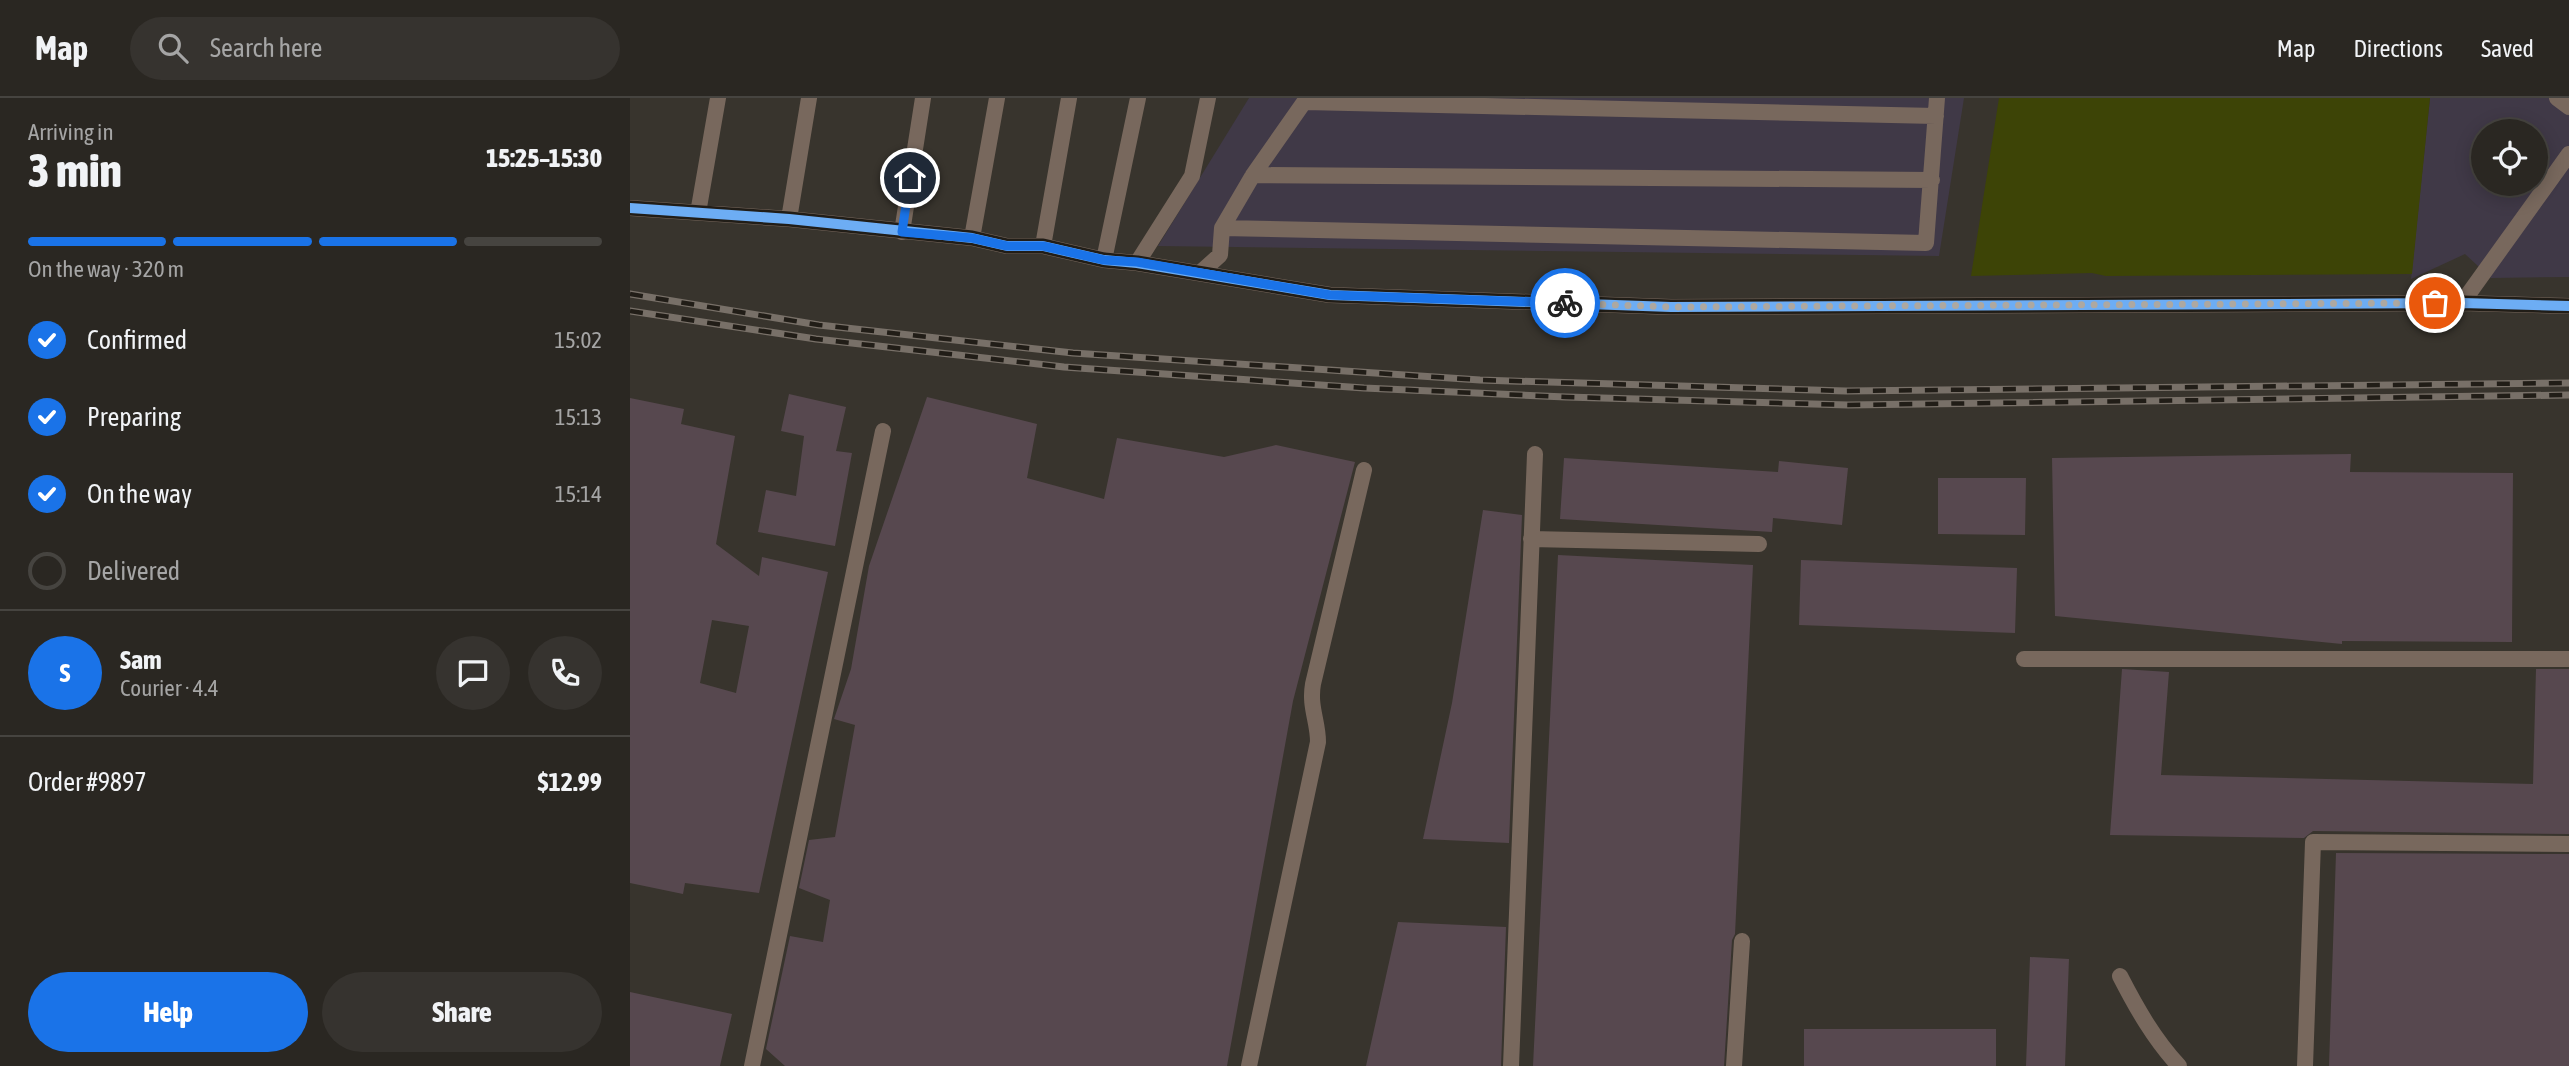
<!DOCTYPE html>
<meta charset="utf-8">
<style>
:root{--surface:#2a2722;--page:#36332f;--text:#f1f3f6;--muted:#a5a5a5;--line:#464440;--accent:#1a73e8}
body{margin:0;font-family:"Asap Condensed",sans-serif;background:var(--page);color:var(--text);height:100vh;display:flex;flex-direction:column;font-size:26px;white-space:nowrap}
*{box-sizing:border-box;margin:0}
p{font-size:23px;color:var(--muted)}
.icon{flex:none;width:38px;height:38px;fill:none;stroke:currentColor;stroke-width:2;stroke-linecap:round;stroke-linejoin:round}
.map{position:relative;flex:1;overflow:hidden}
.panel{display:flex;flex-direction:column;background:var(--surface);width:630px}
.panel>*{flex:none}
.buttons{position:absolute;left:1841px;top:21px;display:grid;gap:14px}
.buttons a{display:grid;place-items:center;width:77px;height:77px;border-radius:50%;background:var(--surface);box-shadow:0 4px 18px #0003,0 0 0 2px var(--line);font-size:35px}
.pin{position:absolute;display:grid;place-items:center;width:60px;height:60px;color:#fff;margin:-30px;border:4px solid #fff;border-radius:50%;box-shadow:0 2px 7px #0007}
.courier{position:absolute;display:grid;place-items:center;width:70px;height:70px;margin:-35px;border:5px solid #1a73e8;border-radius:50%;background:#fff;color:#222;box-shadow:0 2px 9px #0007}
.overview em{font-style:normal;font-weight:800}
.overview div{display:flex;flex-direction:column-reverse}
.overview{display:flex;align-items:center;justify-content:space-between;height:119px;padding:0 28px}
h1{font-size:46px;font-weight:800;line-height:52px}
.bar{display:grid;grid-template-columns:repeat(4,1fr);gap:10px 7px;align-content:center;height:84px;padding:0 28px}
.bar i{height:9px;border-radius:5px;background:var(--line)}
.bar .on{background:var(--accent)}
.bar p{grid-column:span 4}
.line{display:flex;align-items:center;gap:18px;padding:0 28px;border-top:2px solid var(--line)}
.line div{flex:1}
.round{display:grid;place-items:center;flex:none;width:74px;height:74px;border-radius:37px;background:var(--page)}
ol{padding:0 28px;list-style:none}
li{display:flex;align-items:center;gap:21px;height:77px}
li p{margin-inline-start:auto}
li .icon{padding:7px;border-radius:50%;background:var(--accent);color:#fff;stroke-width:4}
li:last-child{color:var(--muted)}
li i{width:38px;height:38px;border:4px solid var(--line);border-radius:50%}
.cta{display:flex;gap:14px;margin-top:auto;padding:14px 28px}
.cta a{flex:1;height:80px;border-radius:42px;background:var(--accent);color:#fff;font-size:28px;font-weight:800;line-height:80px;text-align:center}
.cta a+a{background:var(--page);color:var(--text)}
header{display:flex;align-items:center;gap:42px;box-sizing:border-box;height:98px;padding:0 35px;background:var(--surface);border-bottom:2px solid var(--line)}
header strong{font-size:33px}
nav{display:flex;gap:38px;margin-inline-start:auto;font-size:24px}
.search{width:490px;height:63px;background:var(--page);display:flex;align-items:center;gap:18px;box-sizing:border-box;padding:0 24px;border-radius:38px;color:var(--muted);font-size:26px}
main{display:flex;flex:1;min-height:0}
.map>svg:first-child{display:block}
.industrial{fill:#403947;fill-rule:evenodd}
.green{fill:#3d4406}
.building{fill:#57484f;fill-rule:evenodd}
.lines{fill:none;stroke-linecap:round;stroke-linejoin:round}
.minor{stroke:#78685d;stroke-width:16}
.rail-casing{stroke:#787068;stroke-width:7}
.rail{stroke:#211d17;stroke-width:4.5;stroke-dasharray:13;stroke-linecap:butt}
.cycleway-casing{stroke:#211d17;stroke-width:15}
.cycleway{stroke:#6dadf4;stroke-width:10}
.done{stroke:#ada8a1;stroke-width:7;stroke-dasharray:0 12.6}
.route{stroke:#1a73e8;stroke-width:9}
</style>
<header>
<strong>Map</strong>
<div class="search"><svg class="icon" aria-label="search" viewBox="0 0 24 24"><circle cx="10" cy="10" r="6"/><path d="M15 15l6 6"/></svg>Search here</div>
<nav><a>Map</a><a>Directions</a><a>Saved</a></nav>
</header>
<main>
<section class="panel">
<div class="overview"><div><h1>3 min</h1><p>Arriving in</p></div><em>15:25–15:30</em></div>
<div class="bar"><i class="on"></i><i class="on"></i><i class="on"></i><i></i><p>On the way · 320 m</p></div>
<ol>
<li><svg class="icon" aria-label="check" viewBox="0 0 24 24"><path d="M5 12l5 5 9-10"/></svg>Confirmed<p>15:02</p></li>
<li><svg class="icon" aria-label="check" viewBox="0 0 24 24"><path d="M5 12l5 5 9-10"/></svg>Preparing<p>15:13</p></li>
<li><svg class="icon" aria-label="check" viewBox="0 0 24 24"><path d="M5 12l5 5 9-10"/></svg>On the way<p>15:14</p></li>
<li><i></i>Delivered</li>
</ol>
<div class="line" style="height:126px"><b class="round" style="background:var(--accent);color:#fff">S</b><div><b>Sam</b><p>Courier · 4.4</p></div><a class="round"><svg class="icon" aria-label="chat" viewBox="0 0 24 24"><path d="M4 5h16v11H9l-5 4z"/></svg></a><a class="round"><svg class="icon" aria-label="phone" viewBox="0 0 24 24"><path d="M5 4h4l2 5-3 2q2 4 5 5l2-3 5 2v4C11 20 4 13 5 4z"/></svg></a></div>
<div class="line" style="height:91px"><div>Order #9897</div><b>$12.99</b></div>
<div class="cta"><a>Help</a><a>Share</a></div>
</section>
<div class="map">
<svg width="1939" height="968" viewBox="0 0 1939 968">
<rect width="100%" height="100%" fill="#38342d"/>
<!-- industrial -->
<path class="industrial" d="M619,0H1334L1309,158L528,148Z
M1800,0H1939V179L1861,180L1835,156L1781,181ZM1853,33H1906V86H1853Z"/>
<!-- green -->
<path class="green" d="M1369,0H1800L1782,176L1476,178L1462,175L1341,178Z"/>
<!-- building -->
<path class="building" d="M159,296L216,309L206,353L222,355L205,448L128,434L136,392L166,398L174,338L151,333Z
M297,299L407,326L397,380L474,401L487,340L594,359L646,347L725,364L663,603L597,968H155L136,951L160,838L193,844L200,802L169,790L179,742L205,739L225,627L204,621L221,571L239,468Z
M0,300L54,311L51,326L105,338L86,446L129,478L132,459L198,474L129,795L55,785L53,796L0,785ZM82,522L119,528L106,595L70,585Z
M1721,356L1720,374L1883,375L1882,544L1712,543V546L1425,518L1422,360Z
M934,360L1148,374L1149,363L1218,370L1212,427L1143,420L1142,434L930,421Z
M1308,380H1396L1395,437L1308,436Z
M853,412L892,417L879,745L793,741L822,605Z
M928,457L1123,467L1105,836L1102,842L1094,968H903Z
M1171,462L1387,470L1385,535L1169,527Z
M1492,571L1539,574L1531,677L1903,686L1906,571H1939V736L1683,733L1674,740L1480,737Z
M1706,755L1939,756V968H1699Z
M768,824L876,829L871,968H736Z
M1400,859L1439,861L1435,968H1396Z
M0,894L102,916L90,968H0Z
M1174,931H1366V968H1174Z"/>
<g class="lines">
<!-- minor -->
<path class="minor" d="M1927,0L1939,9
M675,4L1306,18
M623,77L1302,82
M0,110L159,121L342,140L377,148H413L474,162L507,165L700,197L1041,209L1832,205L1939,208
M68,115L88,0
M159,121L179,0
M592,130L1296,145L1307,0
M272,134L293,0
M342,140L367,0
M413,148L439,0
M474,162L508,0
M507,165L562,78L578,0
M570,175L590,157L592,130L623,77L677,0
M1832,205L1939,56
M901,441L1129,446
M1394,561H1939
M1490,878C1507,911 1524,941 1549,968
M122,968L253,333
M619,968L688,644C688,623 679,609 683,586L734,372
M881,968L905,356
M1104,968L1112,843
M1675,968L1683,744L1939,746"/>
<defs>
<path id="rail" d="M0,196L189,227L443,255L850,282L1216,293L1939,285
M0,213L186,241L434,269L734,290L936,299L1218,307L1939,297"/>
</defs>
<!-- rail casing -->
<use href="#rail" class="rail-casing"/>
<!-- rail -->
<use href="#rail" class="rail"/>
<defs>
<path id="cycleway" d="M0,110L159,121L342,140L377,148H413L474,162L507,165L700,197L1041,209L1832,205L1939,208"/>
</defs>
<!-- cycleway casing -->
<use href="#cycleway" class="cycleway-casing"/>
<!-- cycleway -->
<use href="#cycleway" class="cycleway"/>
</g>
<g class="lines">
<!-- done -->
<path class="done" d="M935,205L1041,209L1805,205"/>
<!-- route -->
<path class="route" d="M280,80L272,134L342,140L377,148H413L474,162L507,164L700,197L935,205"/>
</g>
</svg>
<div class="buttons">
<a><svg class="icon" aria-label="locate" viewBox="0 0 24 24"><circle cx="12" cy="12" r="6"/><path d="M12 2v4M12 18v4M2 12h4M18 12h4"/></svg></a>
</div>
<div class="pin" style="left:1805px;top:205px;background:#ea580c"><svg class="icon" aria-label="bag" viewBox="0 0 24 24"><path d="M5 8h14l-1 12H6zM9 8a3 3 0 0 1 6 0"/></svg></div>
<div class="pin" style="left:280px;top:80px;background:#1f2937"><svg class="icon" aria-label="home" viewBox="0 0 24 24"><path d="M3 11l9-7 9 7M6 9v11h12V9"/></svg></div>
<div class="courier" style="left:935px;top:205px"><svg class="icon" aria-label="bike" viewBox="0 0 24 24"><circle cx="6" cy="16" r="4"/><circle cx="18" cy="16" r="4"/><path d="M6 16l4-8h5l3 8M10 8l3 8H6M13 5h3"/></svg></div>
</div>
</main>
